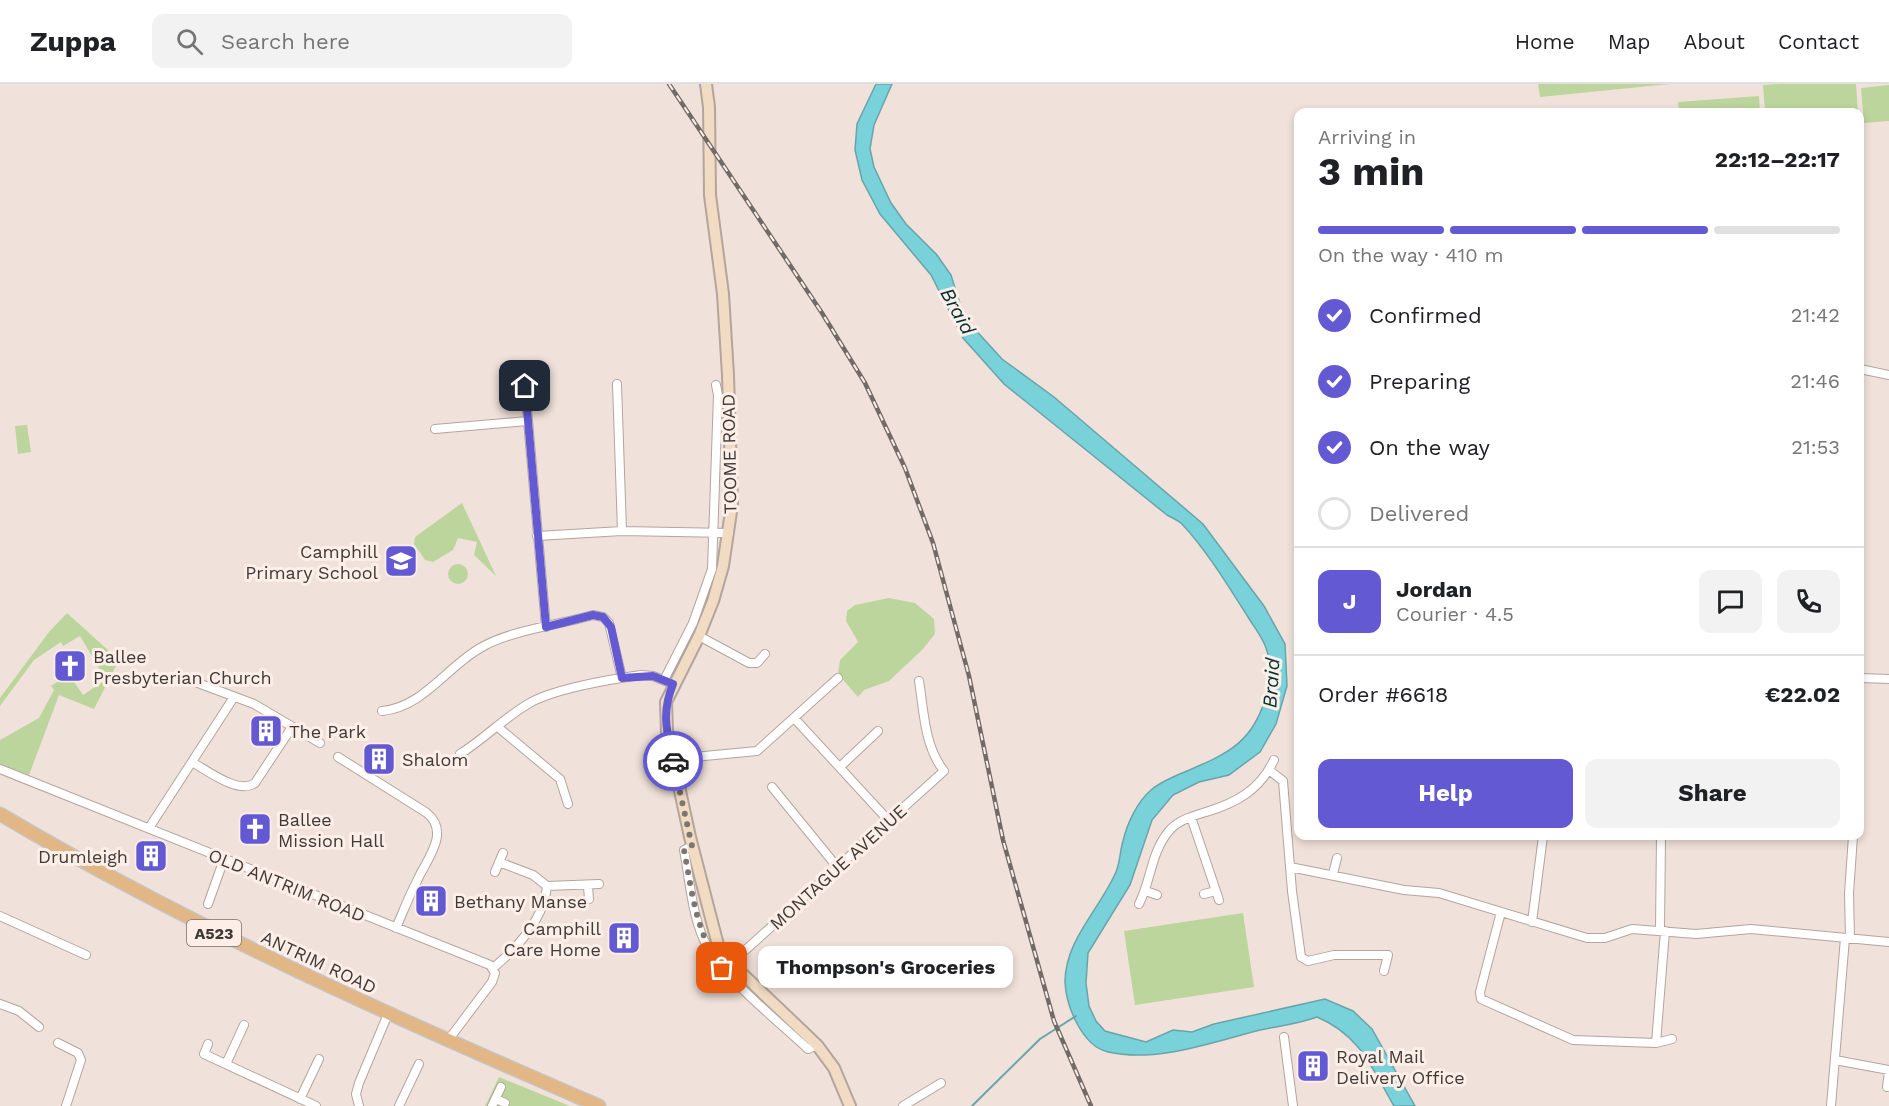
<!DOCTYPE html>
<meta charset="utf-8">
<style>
:root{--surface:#fff;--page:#f2f2f2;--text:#202124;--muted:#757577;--line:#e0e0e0;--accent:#635ad3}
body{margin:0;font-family:"Work Sans",sans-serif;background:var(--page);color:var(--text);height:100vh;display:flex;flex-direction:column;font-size:22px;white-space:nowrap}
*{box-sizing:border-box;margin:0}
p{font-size:20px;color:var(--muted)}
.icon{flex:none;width:33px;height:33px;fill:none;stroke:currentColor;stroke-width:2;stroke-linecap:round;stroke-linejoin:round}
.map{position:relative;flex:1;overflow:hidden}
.drawer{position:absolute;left:1294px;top:24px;width:570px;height:732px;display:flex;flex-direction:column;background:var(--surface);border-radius:12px;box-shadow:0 3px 9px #0003}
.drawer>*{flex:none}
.pin{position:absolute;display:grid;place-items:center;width:51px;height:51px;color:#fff;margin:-26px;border-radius:12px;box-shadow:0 3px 9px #0006}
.courier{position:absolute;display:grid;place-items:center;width:60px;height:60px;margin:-30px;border:4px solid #635ad3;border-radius:50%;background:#fff;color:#222;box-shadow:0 2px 8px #0007}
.bubble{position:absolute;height:42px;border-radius:12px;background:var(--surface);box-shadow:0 3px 9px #0003;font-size:20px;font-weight:700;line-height:42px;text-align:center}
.overview em{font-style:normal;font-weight:700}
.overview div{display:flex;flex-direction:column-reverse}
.overview{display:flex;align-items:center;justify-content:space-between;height:102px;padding:0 24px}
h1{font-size:39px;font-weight:700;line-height:45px}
.bar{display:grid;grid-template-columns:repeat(4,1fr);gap:9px 6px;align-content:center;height:72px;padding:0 24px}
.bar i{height:8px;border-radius:4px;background:var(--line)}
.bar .on{background:var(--accent)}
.bar p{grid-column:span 4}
.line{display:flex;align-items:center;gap:15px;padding:0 24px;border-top:2px solid var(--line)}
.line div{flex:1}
.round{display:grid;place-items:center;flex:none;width:63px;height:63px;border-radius:12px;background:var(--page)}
ol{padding:0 24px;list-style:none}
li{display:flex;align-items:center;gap:18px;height:66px}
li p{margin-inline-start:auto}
li .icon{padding:6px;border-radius:50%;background:var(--accent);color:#fff;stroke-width:4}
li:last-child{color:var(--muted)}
li i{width:33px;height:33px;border:3px solid var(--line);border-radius:50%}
.cta{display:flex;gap:12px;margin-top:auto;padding:12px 24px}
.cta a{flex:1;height:69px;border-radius:12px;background:var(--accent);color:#fff;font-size:24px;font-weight:700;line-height:69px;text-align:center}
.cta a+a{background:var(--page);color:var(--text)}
header{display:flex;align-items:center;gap:36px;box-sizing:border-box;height:84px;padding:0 30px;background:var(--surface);border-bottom:2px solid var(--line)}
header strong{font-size:28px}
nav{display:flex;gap:33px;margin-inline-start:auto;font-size:21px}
.search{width:420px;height:54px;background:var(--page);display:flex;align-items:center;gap:15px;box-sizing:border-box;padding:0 21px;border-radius:12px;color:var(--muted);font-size:22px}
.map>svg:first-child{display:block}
.green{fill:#bcd59d}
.water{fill:#79d1da;stroke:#68a4a9;stroke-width:1.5}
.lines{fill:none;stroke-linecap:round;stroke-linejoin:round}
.stream{stroke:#68a4a9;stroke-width:2}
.street-casing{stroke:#b3a59e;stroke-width:10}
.secondary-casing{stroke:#b3a59e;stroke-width:14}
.primary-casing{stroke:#c5c4c3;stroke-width:15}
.street{stroke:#fff;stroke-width:8}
.secondary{stroke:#f1dbc2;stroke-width:10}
.primary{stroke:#e3b685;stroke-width:12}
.rail-casing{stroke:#726a66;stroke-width:4.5}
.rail{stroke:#fdefe7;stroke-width:2;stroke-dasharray:7;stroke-linecap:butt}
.done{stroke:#7d7570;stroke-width:6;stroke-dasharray:0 10.8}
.route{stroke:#635ad3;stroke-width:8}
.labels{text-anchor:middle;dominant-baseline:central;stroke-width:6;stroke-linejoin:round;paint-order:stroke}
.shield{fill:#fdefe7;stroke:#78706c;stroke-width:1.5}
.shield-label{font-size:16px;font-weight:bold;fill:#3f3a37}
.street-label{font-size:18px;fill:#3f3a37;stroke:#fdefe7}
.poi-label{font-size:18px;fill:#3f3a37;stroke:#fdefe7;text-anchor:start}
.water-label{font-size:20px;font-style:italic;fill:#033034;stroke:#fdefe7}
</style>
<header>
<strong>Zuppa</strong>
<div class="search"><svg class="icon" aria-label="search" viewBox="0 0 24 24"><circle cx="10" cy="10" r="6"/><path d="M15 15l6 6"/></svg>Search here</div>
<nav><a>Home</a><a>Map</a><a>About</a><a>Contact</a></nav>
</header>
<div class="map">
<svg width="1889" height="1022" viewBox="0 0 1889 1022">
<rect width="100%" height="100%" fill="#f0e2da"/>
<!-- green -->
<path class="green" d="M1538,0H1670L1540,13Z
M1782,0H1856L1858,28H1765L1763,1Z
M1889,1V37L1864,39L1861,4Z
M1759,12L1760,28H1679L1678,18Z
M27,341L31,368L18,370L15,342Z
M462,419L496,492L474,471L477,458L458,454L453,466L433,478L425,476L414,460L415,453Z
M448 490a10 10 0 1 1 20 0a10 10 0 1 1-20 0Z
M889,514L915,519L934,535L935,550L922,566L889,597L864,606L858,613L838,590L840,576L858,558L846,537L847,527L855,521Z
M67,529L119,576L94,625L59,611L29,691L0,680V656L39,634L54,606L51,602L66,592L71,593L83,611L106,596L80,552L63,562L61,558L34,576L0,622V614L49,548Z
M1243,829L1254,903L1135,921L1124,847Z
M499,993L570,1022H485Z"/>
<!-- water -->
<path class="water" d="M876,0H892L874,41L870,65L874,83L891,119L906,140L937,171L951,191L961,223L972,242L1002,275L1054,313L1203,440L1264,522L1285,560L1287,602L1276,640L1260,668L1229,691L1199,698L1173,711L1152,736L1130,801L1088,869L1086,899L1089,922L1096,937L1105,947L1146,958L1173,946L1192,948L1214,940L1325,915L1353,927L1372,945L1415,1022H1394C1372,984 1360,951 1317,933C1298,940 1279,942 1260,946C1213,958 1157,979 1108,968C1082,962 1066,922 1065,898C1065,856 1100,825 1116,788C1120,779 1120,767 1123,757C1127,740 1137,718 1151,706C1160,698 1175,692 1187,687C1229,669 1254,658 1267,609C1271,595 1271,578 1266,564C1263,554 1254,543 1248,533C1228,502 1208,468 1182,440C1178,436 1172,434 1167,431L1004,300L963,254L931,191L880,130L862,96L855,66L857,40Z"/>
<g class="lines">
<!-- stream -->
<path class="stream" d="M972,1022L1040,955L1076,932"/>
<defs>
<path id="street" d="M1860,285L1889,291
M617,300L622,447
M525,302L546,543
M435,345L527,337
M537,452L622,447L729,449
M699,552L749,579H757L765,570
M1860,594L1889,595
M664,596L693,539L712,485L718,311L716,301
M198,599L254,620L320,659
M382,627C424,623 447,582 482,563C512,546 559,541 593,531L603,533L609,539L622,594
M795,635L889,737
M499,644L560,695L568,720
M460,670C484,655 504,634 528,620C552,605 612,595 641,591L653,592L673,600
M338,673L427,729C451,749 426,776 417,797C409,812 403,828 396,844
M673,675L757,667L838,594
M192,678C208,687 239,711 255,699L292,643
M841,682L878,647
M0,685L490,881L495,889L492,898L449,955
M1269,686L1283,697L1292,807L1301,873L1308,877L1334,871H1388L1384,887
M772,703L838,784
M1191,733L1219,816
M149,744L234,613
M692,762L684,766C690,797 692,836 708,864C725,894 781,940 808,965L817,961
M1290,783L1404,806L1439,809L1587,854H1605L1632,845L1696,850L1751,845L1889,858
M495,788L503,769
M1333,790L1337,774
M547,802L599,800
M588,802L589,815
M1146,807L1157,811
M1204,810L1216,807
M208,820L224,775
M1139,820C1151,797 1151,768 1169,747C1178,736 1193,732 1206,728C1236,719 1260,706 1274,676
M1501,828L1480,908L1481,915L1573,956L1656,959L1665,847
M0,832L86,871
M1532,838L1543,752
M1660,846L1661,752
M1850,854L1849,809L1853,752
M731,879L944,687C924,662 924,627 919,597
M493,884C517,864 544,836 547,802L533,791L499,778
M0,920L19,927L39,943
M1284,953L1293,1022
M58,959L78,969L81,976L66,1022
M1656,959L1672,955
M208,960L204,970L316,1022
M1835,976L1889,986
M226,980L244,941
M1887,1003L1889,988
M300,1015L319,975
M496,1015L505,1019
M359,1022L356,1010L359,999L388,930
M399,1022L419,980
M492,1022L501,1003
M903,1022L941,999
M1831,1022L1845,854"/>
<path id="secondary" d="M706,0L709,23L710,111L723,210L728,291L732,421L723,482L713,517L699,552L666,618L667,647L690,753L718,861L731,879L817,961L834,984L850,1022"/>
<path id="primary" d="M0,730C192,844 395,934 599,1022"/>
</defs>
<!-- street casing -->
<use href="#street" class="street-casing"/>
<!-- secondary casing -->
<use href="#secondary" class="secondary-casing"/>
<!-- primary casing -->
<use href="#primary" class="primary-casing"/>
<!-- street -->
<use href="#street" class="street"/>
<!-- secondary -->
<use href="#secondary" class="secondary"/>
<!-- primary -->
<use href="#primary" class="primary"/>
<defs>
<path id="rail" d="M669,0L822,229L865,299L905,384L933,459L969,592L1003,756L1054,937L1091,1022"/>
</defs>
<!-- rail casing -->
<use href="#rail" class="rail-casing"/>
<!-- rail -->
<use href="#rail" class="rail"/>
</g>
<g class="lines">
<!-- done -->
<path class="done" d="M673,677L692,762L684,766C692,807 696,851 722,884"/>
<!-- route -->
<path class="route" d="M525,302L546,543L593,531L603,533L611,543L622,594L653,592L673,600C661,630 667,647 673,677"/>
</g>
<!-- icons -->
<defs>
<symbol id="school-square" viewBox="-11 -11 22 22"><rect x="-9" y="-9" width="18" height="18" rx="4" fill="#635ad3" stroke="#fdefe7"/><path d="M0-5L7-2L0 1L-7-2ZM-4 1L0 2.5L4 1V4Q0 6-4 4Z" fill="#fff"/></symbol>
<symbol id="church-square" viewBox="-11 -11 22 22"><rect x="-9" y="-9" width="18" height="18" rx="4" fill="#635ad3" stroke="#fdefe7"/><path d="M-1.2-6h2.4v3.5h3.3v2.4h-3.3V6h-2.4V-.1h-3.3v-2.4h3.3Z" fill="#fff"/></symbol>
<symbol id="building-square" viewBox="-11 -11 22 22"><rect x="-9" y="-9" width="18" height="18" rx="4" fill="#635ad3" stroke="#fdefe7"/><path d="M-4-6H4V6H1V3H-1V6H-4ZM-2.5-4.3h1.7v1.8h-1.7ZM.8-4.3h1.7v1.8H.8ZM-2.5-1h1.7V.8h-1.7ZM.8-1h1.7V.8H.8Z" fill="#fff"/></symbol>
</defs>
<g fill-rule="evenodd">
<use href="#school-square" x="382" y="458" width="38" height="38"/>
<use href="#church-square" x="51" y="563" width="38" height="38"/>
<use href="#building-square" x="247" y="628" width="38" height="38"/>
<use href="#building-square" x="360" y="656" width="38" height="38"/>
<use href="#church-square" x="236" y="726" width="38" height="38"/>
<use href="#building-square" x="132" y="753" width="38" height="38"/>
<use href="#building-square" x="412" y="798" width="38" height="38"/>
<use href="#building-square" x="605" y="835" width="38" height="38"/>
<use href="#building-square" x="1294" y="963" width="38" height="38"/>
</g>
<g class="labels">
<!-- shield labels -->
<rect class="shield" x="187" y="836" width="54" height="26" rx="4.5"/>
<g class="shield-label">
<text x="214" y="849">A523</text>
</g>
<!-- street labels -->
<g class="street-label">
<text transform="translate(729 370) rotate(-91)">TOOME ROAD</text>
<text transform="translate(838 783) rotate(-42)">MONTAGUE AVENUE</text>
<text transform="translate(287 801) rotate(22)">OLD ANTRIM ROAD</text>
<text transform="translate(319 878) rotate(25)">ANTRIM ROAD</text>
</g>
<!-- poi labels -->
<g class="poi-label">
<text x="378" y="467" text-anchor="end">Camphill<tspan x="378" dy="21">Primary School</tspan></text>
<text x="93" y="572">Ballee<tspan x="93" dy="21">Presbyterian Church</tspan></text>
<text x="289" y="647">The Park</text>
<text x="402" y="675">Shalom</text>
<text x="278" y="735">Ballee<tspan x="278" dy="21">Mission Hall</tspan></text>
<text x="128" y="772" text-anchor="end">Drumleigh</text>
<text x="454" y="817">Bethany Manse</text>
<text x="601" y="844" text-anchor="end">Camphill<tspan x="601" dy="21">Care Home</tspan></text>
<text x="1336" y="972">Royal Mail<tspan x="1336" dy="21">Delivery Office</tspan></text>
</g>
<!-- water labels -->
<g class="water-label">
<text transform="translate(958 227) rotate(61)">Braid</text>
<text transform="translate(1271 599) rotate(-86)">Braid</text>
</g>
</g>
</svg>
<div class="pin" style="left:722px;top:884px;background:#ea580c"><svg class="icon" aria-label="bag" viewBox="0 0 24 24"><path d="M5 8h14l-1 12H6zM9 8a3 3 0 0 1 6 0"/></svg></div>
<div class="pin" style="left:525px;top:302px;background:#1f2937"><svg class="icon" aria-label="home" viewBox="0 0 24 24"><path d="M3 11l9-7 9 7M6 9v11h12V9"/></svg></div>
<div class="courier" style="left:673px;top:677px"><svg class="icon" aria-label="car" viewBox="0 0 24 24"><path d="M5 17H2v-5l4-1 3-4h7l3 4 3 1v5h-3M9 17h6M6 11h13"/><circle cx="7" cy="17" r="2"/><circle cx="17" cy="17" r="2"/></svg></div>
<div class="bubble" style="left:758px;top:862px;width:255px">Thompson's Groceries</div>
<section class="drawer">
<div class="overview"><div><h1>3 min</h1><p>Arriving in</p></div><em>22:12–22:17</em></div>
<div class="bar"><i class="on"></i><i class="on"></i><i class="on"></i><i></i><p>On the way · 410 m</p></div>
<ol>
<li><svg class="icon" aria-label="check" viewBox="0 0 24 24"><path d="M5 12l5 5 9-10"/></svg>Confirmed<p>21:42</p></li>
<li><svg class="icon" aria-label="check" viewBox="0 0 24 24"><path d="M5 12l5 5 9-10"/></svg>Preparing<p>21:46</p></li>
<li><svg class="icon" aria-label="check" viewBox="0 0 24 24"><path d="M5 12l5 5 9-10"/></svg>On the way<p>21:53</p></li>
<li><i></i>Delivered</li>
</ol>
<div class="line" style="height:108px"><b class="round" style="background:var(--accent);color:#fff">J</b><div><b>Jordan</b><p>Courier · 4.5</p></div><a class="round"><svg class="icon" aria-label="chat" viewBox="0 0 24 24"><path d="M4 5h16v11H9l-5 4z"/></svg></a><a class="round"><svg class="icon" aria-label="phone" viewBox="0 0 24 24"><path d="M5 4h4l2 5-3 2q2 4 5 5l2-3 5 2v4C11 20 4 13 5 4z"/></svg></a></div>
<div class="line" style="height:78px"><div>Order #6618</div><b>€22.02</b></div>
<div class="cta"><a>Help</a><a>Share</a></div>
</section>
</div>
